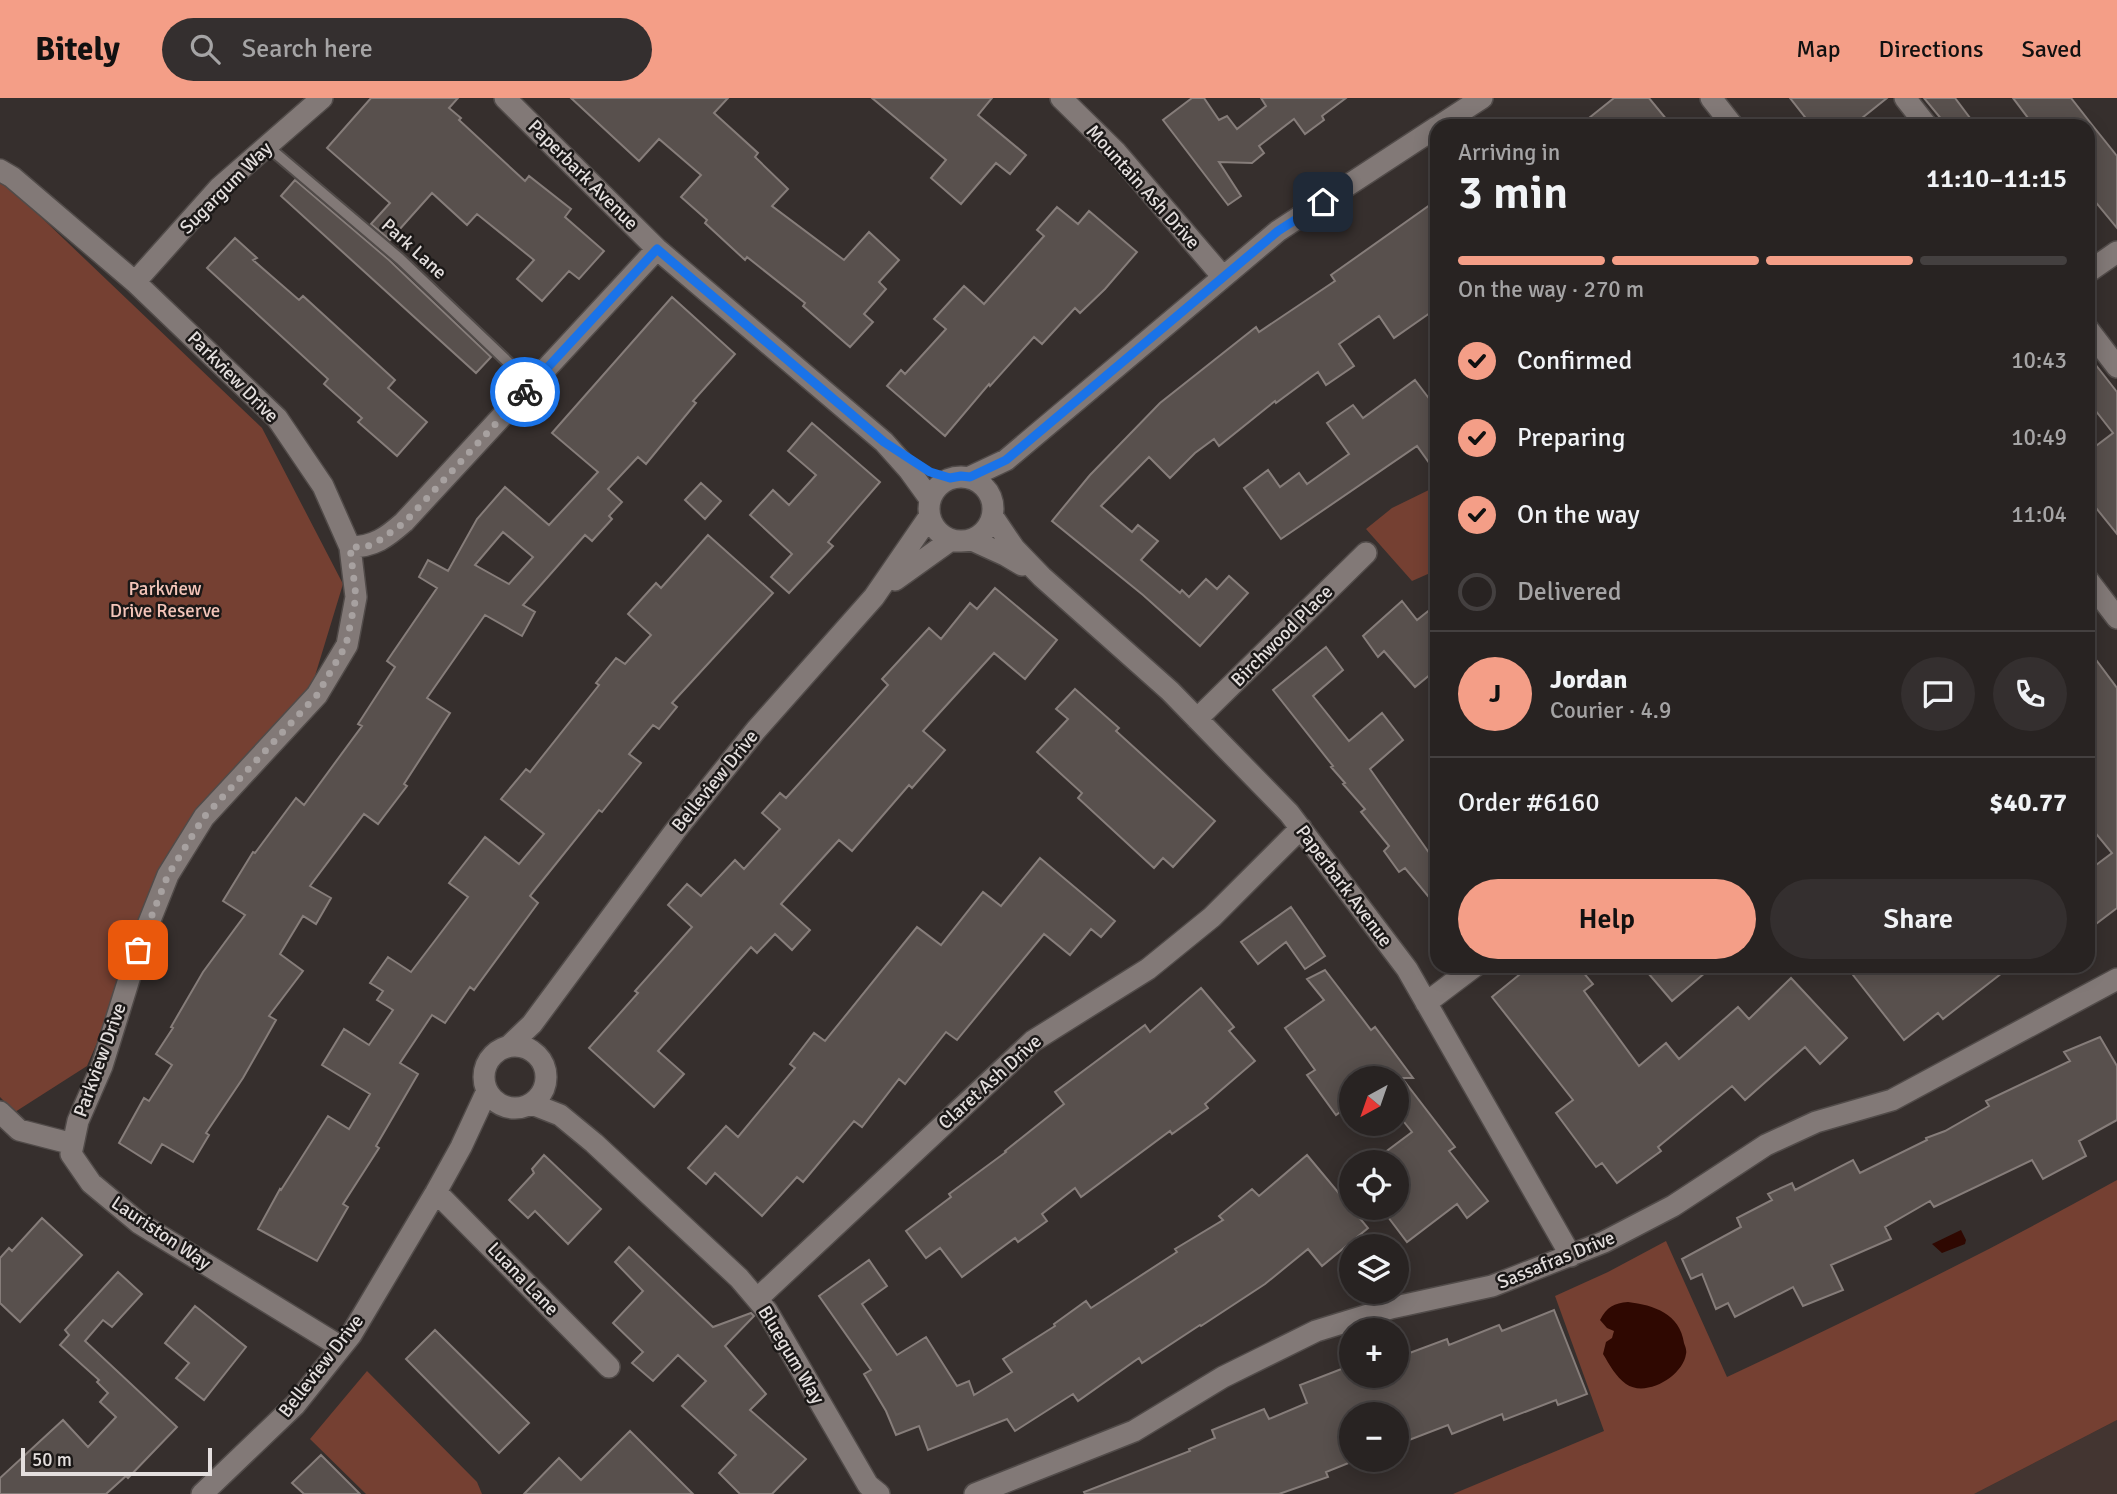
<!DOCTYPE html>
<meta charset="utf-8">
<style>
:root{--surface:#282322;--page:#342f2f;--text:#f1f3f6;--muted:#a5a4a5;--line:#444040;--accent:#f49e87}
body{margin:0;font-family:Signika,sans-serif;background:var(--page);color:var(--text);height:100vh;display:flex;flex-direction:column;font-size:26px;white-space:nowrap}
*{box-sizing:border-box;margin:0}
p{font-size:23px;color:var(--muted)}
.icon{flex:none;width:38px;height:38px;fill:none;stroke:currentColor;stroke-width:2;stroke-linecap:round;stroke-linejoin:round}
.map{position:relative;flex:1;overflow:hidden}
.panel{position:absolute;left:1430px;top:21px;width:665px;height:854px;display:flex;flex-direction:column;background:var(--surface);border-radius:21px;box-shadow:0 4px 18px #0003,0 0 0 2px var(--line)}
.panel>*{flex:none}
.needle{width:46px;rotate:220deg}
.controls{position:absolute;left:1339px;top:968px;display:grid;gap:14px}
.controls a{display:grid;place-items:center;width:70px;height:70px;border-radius:50%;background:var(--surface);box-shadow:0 4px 18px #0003,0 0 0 2px var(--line);font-size:35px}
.scale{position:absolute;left:21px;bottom:18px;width:191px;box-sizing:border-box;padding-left:7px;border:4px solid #e4dfde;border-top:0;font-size:19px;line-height:24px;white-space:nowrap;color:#e4dfde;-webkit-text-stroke:5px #1b1817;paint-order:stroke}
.pin{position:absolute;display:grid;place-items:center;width:60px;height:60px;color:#fff;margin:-30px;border-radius:14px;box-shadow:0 4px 10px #0006}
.courier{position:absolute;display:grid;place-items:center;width:70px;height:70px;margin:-35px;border:5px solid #1a73e8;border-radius:50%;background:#fff;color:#222;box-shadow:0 2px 9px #0007}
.overview em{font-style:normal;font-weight:600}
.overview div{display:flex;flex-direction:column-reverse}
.overview{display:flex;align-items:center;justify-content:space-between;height:119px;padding:0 28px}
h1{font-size:46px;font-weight:600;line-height:52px}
.bar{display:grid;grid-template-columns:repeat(4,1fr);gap:10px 7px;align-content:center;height:84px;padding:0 28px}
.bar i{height:9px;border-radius:5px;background:var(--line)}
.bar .current{background:var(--accent)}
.bar p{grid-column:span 4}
.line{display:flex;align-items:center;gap:18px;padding:0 28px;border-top:2px solid var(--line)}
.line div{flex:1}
.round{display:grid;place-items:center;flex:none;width:74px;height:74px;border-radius:37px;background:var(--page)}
ol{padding:0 28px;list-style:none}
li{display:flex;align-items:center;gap:21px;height:77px}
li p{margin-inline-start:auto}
li .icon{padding:7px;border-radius:50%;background:var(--accent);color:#111;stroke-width:4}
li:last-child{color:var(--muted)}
li i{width:38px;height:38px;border:4px solid var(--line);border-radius:50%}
.button{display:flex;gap:14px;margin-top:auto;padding:14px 28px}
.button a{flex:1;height:80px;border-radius:42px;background:var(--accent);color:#111;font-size:28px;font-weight:600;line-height:80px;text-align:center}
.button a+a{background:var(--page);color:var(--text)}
header{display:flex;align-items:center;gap:42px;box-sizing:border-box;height:98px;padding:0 35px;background:var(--accent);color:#111}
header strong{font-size:33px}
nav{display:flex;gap:38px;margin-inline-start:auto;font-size:24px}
.search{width:490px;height:63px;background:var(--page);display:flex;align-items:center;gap:18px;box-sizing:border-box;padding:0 24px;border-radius:38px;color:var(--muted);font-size:26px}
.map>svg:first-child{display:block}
.built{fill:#433531}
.green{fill:#754032}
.water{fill:#2f0801}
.building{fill:#58504d;stroke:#867d7a;stroke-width:2;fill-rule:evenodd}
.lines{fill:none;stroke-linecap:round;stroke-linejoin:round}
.lane-casing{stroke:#514b49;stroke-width:14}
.street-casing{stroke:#514b49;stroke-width:24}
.lane{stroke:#827977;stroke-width:10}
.street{stroke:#827977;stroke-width:21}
.done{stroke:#a7a1a0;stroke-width:7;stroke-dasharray:0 12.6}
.route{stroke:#1a73e8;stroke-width:9}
.labels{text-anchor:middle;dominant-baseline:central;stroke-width:5;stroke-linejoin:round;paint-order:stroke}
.street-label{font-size:19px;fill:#e4dfde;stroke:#1b1817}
.park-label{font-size:19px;fill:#f4c5b9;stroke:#1b1817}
</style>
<header>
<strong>Bitely</strong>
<div class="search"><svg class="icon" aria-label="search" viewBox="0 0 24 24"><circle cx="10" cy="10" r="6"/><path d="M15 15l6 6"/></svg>Search here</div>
<nav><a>Map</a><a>Directions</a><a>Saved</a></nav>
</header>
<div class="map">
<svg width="2117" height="1396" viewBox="0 0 2117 1396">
<rect width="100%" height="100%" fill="#362f2d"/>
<!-- built -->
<path class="built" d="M2117,1322V1396H1974Z"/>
<!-- green -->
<path class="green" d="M0,80L262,330L343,486L311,591L174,765L87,968L15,1014L0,999Z
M1437,388V472L1412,483L1366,431L1392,410Z
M2117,1082V1322L1974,1396H1453L1604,1333L1555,1198L1608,1174L1666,1143L1727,1279C1859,1217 1990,1153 2117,1082Z
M367,1273L477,1384L482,1396H366L310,1341Z"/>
<!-- water -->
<path class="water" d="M1961,1132L1966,1142L1965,1146L1942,1155L1932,1146Z
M1628,1204C1654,1207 1680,1216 1684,1245C1685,1248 1687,1252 1686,1256C1683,1278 1646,1300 1626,1286C1616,1279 1609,1266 1603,1256L1606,1244L1612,1240L1614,1233L1607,1230L1600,1222C1607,1209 1614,1205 1628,1204Z"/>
<!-- building -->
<path class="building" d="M371,0H458L449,10L461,20L459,22L525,83L529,78L571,111L565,119L604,153L579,181L569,173L542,203L517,181L534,162L477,116L467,127L432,95L390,142L371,126L390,105L327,50Z
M571,0H728L714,15L758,55L755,59L788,91L772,108L844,162L869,134L899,162L879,184L886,191L864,216L873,224L850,249L803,208L805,205L747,159L745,162L705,125L707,122L681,99L701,77L659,41L639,63Z
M872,0H992L978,17L1026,57L1010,76L996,65L961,106L931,80L946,62Z
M1192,0H1204L1219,22L1227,18L1237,31L1266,8L1261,0H1346L1322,18L1324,22L1305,36L1294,21L1259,48L1264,55L1252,65L1219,64L1241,98L1228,107L1163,22Z
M1614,0H1649L1672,28H1579Z
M1790,0H1887L1852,28H1812Z
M1924,0H1955L1976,28H1947Z
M2013,0H2071L2093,28L2117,58V130L2088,95V28H2034Z
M295,82L389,162L491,259L476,275L281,98Z
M1437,102V210L1394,240L1379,218L1339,246L1354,268L1326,287L1318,274L1276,305L1275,303L1219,348L1214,341L1195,355L1170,380L1149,359L1101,408L1132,434L1138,427L1158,443L1141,462L1180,495L1182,492L1189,499L1206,481L1217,491L1229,478L1248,495L1200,548L1143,497L1052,423L1090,377L1160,305L1256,229L1259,234L1335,183L1331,177Z
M1057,109L1078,126L1089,113L1137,154L1105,191L1080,215L1075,210L1042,246L1034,239L990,288L989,286L945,338L887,288L901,272L905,276L946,231L934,221L964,188L984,206L1044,138L1037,132Z
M235,140L257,160L253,162L299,202L303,198L395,282L388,290L427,324L397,358L358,324L362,320L324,286L328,281L207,170Z
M672,199L735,256L693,303L696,305L646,366L638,359L608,391L622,404L609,418L612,421L592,443L585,437L523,507L535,514L522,538L485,517L427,600L450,615L404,686L407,688L378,726L364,716L310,788L331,800L316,826L303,818L280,856L303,873L269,918L276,922L243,980L206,1035L209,1037L193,1064L162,1046L151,1065L119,1045L144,1000L149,1003L172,967L156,956L173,930L171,929L203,874L245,817L223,803L253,754L255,755L296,700L304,707L362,628L358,626L395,569L387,563L437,490L419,479L428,462L448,473L477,421L505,389L549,427L598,374L552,335ZM503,434L533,459L509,486L475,467Z
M2088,257L2117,294V436L2088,400V354L2113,335L2088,303Z
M1415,282L1437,311V376L1417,348L1281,441L1244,390L1268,372L1280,389L1299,375L1307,386L1349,356L1327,325L1353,307L1363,320Z
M812,325L880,384L828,444L833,448L789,495L771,479L792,456L750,417L773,392L789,407L816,377L788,353Z
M701,385L721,403L705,421L685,402Z
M708,437L773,495L672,605L677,609L659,631L653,627L629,656L641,665L602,714L599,712L530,798L538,805L474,892L470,889L445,925L432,917L400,965L418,976L376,1048L379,1050L343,1106L348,1109L317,1163L258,1131L280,1091L281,1092L328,1018L349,1031L370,996L322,967L344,931L369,947L393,912L377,902L383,893L370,885L388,859L411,874L468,799L449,785L485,739L519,766L544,736L501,701L526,671L530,674L599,587L596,585L616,560L625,566L651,537L628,516L656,485L661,490Z
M995,490L1057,542L1025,581L994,555L923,633L945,652L912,690L909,687L852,753L839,742L781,806L810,832L792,852L775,836L757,855L751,849L658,953L684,976L654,1009L589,950L638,895L635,893L692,829L668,807L687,786L701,798L735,762L744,771L780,731L762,715L780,695L786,700L888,587L882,581L929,530L941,541L970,505L977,511Z
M1402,503L1417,522L1437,506V571L1415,589L1384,553L1378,559L1363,538Z
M1326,549L1343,572L1313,598L1349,643L1382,615L1403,642L1370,671L1437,766V809L1405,770L1399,774L1384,753L1389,748L1361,714L1365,711L1343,686L1345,685L1331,669L1333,668L1273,592Z
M2088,551L2117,590V810L2088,832V773L2112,755L2088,726Z
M1075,591L1119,630L1116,633L1215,723L1173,769L1163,760L1154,770L1078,700L1082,695L1037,654L1068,621L1056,611Z
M1040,760L1115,823L1101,839L1091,831L1070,857L1044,836L957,942L946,934L905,986L899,981L862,1029L854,1023L803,1084L797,1079L762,1118L715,1075L706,1086L688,1070L726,1028L738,1039L795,970L790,966L814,935L825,943L917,829L941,847L983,794L1001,808Z
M1291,809L1325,858L1305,871L1286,844L1258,866L1241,844Z
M1530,868H1578L1593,886L1584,893L1639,968L1666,945L1679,961L1738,909L1749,921L1791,880L1847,940L1820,966L1805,949L1745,1002L1732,988L1658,1049L1661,1053L1617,1085L1602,1065L1596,1069L1556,1015L1573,1002L1492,899Z
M1642,868H1713L1672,903Z
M1865,868H2011L1943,921L1938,915L1904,942L1853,877Z
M1325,872L1371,932L1375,929L1413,980H1402L1455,1049L1449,1053L1488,1103L1467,1120L1457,1106L1407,1144L1385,1115L1392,1110H1396V1064H1372L1412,1034L1396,1014V980H1351V1006L1336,1017L1307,977L1315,972L1285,930L1324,902L1307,881Z
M1201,890L1234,929L1229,933L1255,963L1205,1006L1208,1010L1172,1036L1170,1033L1081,1099L1075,1090L1042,1116L1047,1123L1018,1144L1015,1140L962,1179L940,1150L926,1160L906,1133L951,1099L949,1096L1006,1054L1005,1053L1064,1006L1055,994L1145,927L1150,934Z
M2100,939L2117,968V1022L2079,1043L2086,1058L2043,1081L2032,1062L1934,1109L1930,1103L1885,1129L1891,1141L1831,1167L1843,1192L1803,1208L1793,1189L1735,1219L1728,1205L1716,1211L1702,1176L1691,1181L1682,1161L1741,1129L1737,1120L1772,1102L1768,1096L1792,1085L1795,1092L1853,1062L1860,1075L1927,1042L1926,1040L1945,1033L1989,1008L1986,1003L2070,963L2064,954Z
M544,1057L601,1111L568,1146L535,1113L528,1120L509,1102L534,1075L532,1071Z
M1307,1057L1368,1130L1322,1168L1308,1151L1265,1186L1201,1228L1200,1227L1142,1265L1139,1260L1078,1303L1073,1296L1015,1333L1007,1321L928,1352L919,1328L896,1337L886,1313L864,1276L871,1272L819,1198L869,1162L887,1188L862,1206L897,1257L926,1239L957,1288L969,1283L974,1297L1012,1274L1003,1261L1055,1228L1054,1226L1086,1203L1091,1210L1177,1154L1175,1151L1223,1122L1219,1118L1252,1091L1259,1098Z
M42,1120L82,1157L20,1224L0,1205V1160L9,1150L12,1153Z
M629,1149L713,1229L751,1215L754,1218L725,1248L766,1296L750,1312L806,1361L772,1396H740L719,1375L736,1357L682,1308L706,1283L678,1257L653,1283L632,1265L643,1254L613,1225L643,1193L615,1164Z
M118,1174L142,1196L112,1229L103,1222L85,1243L177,1329L128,1380L126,1378L106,1396H0V1380L63,1322L88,1349L116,1319L100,1304L108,1295L97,1284L99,1282L60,1247L69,1237L65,1232Z
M195,1208L246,1249L204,1302L176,1280L189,1265L165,1245Z
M1554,1212L1587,1296L1558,1307L1556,1302L1504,1322L1502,1316L1452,1336L1448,1327L1396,1347V1316H1351V1364L1326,1374L1328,1379L1279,1396H1085L1084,1394L1190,1353L1189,1351L1215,1340L1212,1332L1264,1311L1269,1321L1307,1305L1300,1287L1344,1270L1351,1268V1278H1396V1260L1447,1241L1449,1247L1499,1227L1502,1233Z
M435,1232L529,1325L499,1355L406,1261Z
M630,1333L693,1396H524L559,1360L581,1382Z
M321,1357L360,1396H304L292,1385Z"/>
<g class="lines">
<defs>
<path id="lane" d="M267,48L400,161L532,287"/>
<path id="street" d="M505,0L657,151L884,344L909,372L930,401
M1061,0L1116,54L1223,179
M1711,0L1733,28
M1905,0L1927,28
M1439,28L1482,0
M0,72L12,79L135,184L277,320L323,388L350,449L356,499L347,547L317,597L204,719L168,777L138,852L102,968L78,1023L71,1056L91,1085L139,1125L341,1249
M2088,174L2117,154
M135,184L219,90L322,0
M2088,231L2117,269
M929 411a32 32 0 1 1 64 0a32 32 0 1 1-64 0Z
M970,379L1006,362L1278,133L1437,29
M993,419L1014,450L1042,479L1170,593L1289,715L1407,871L1571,1158
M972,442L1005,457L1022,467
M350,449C374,449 387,439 404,424L657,151
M895,482L951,442
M2088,482L2117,520
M1197,621L1366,455
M1426,905L1475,868
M509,948L532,926L675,733L756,632L874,499L929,419
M484 979a31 31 0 1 1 62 0a31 31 0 1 1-62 0Z
M532,1006L560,1017L594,1045L739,1180L767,1213L868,1387L879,1396
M0,1014L19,1032L73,1046
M436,1094L609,1269
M757,1201L1033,943L1148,871L1212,819L1301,730
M202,1396L295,1307L351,1237L436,1094L461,1049L487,993
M975,1396L1134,1333L1223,1279L1316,1233L1391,1210L1492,1188L1604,1144L1673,1108L1766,1047L1816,1024L1892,1002L2117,881"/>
</defs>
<!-- lane casing -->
<use href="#lane" class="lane-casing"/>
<!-- street casing -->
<use href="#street" class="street-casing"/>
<!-- lane -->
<use href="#lane" class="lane"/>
<!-- street -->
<use href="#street" class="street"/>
</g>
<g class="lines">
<!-- done -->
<path class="done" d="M138,852L168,777L204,719L317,597L346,547L356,499L350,449H366L377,444L404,425L525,294"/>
<!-- route -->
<path class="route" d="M525,294L657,151L884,344L930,374L950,380L961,378L970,379L1006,362L1278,133L1323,104"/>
</g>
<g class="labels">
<!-- street labels -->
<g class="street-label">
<text transform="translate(583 77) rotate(45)">Paperbark Avenue</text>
<text transform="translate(1143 89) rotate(48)">Mountain Ash Drive</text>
<text transform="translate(226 90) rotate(-45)">Sugargum Way</text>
<text transform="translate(414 151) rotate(42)">Park Lane</text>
<text transform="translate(233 279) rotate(45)">Parkview Drive</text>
<text transform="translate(1282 538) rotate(-45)">Birchwood Place</text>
<text transform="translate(715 683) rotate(-51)">Belleview Drive</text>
<text transform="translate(1344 788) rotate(53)">Paperbark Avenue</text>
<text transform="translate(100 962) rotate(-70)">Parkview Drive</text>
<text transform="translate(990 984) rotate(-42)">Claret Ash Drive</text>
<text transform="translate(161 1135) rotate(34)">Lauriston Way</text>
<text transform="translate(1556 1162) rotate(-22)">Sassafras Drive</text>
<text transform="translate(523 1181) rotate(46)">Luana Lane</text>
<text transform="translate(791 1257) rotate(59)">Bluegum Way</text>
<text transform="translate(321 1268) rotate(-52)">Belleview Drive</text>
</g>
<!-- park labels -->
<g class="park-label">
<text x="165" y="491">Parkview<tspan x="165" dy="22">Drive Reserve</tspan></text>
</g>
</g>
</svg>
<div class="controls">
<a><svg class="needle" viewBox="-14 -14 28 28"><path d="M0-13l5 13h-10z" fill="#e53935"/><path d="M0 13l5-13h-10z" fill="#a5a4a5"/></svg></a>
<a><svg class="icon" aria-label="locate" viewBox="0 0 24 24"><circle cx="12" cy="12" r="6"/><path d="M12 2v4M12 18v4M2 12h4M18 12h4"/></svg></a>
<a><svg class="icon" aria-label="layers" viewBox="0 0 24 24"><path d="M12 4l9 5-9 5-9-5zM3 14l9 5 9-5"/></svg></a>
<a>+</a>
<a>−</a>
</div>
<div class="scale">50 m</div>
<div class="pin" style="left:138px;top:852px;background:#ea580c"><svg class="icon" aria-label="bag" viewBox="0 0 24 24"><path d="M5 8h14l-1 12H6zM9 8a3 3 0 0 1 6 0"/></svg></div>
<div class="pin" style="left:1323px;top:104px;background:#1f2937"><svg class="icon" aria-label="home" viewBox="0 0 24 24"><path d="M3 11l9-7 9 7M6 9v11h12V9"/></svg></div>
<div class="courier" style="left:525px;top:294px"><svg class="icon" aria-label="bike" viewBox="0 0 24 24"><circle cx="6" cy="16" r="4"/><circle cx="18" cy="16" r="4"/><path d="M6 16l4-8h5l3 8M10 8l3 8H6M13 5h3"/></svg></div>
<section class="panel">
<div class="overview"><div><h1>3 min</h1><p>Arriving in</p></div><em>11:10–11:15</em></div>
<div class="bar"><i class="current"></i><i class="current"></i><i class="current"></i><i></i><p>On the way · 270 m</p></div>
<ol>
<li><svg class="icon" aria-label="check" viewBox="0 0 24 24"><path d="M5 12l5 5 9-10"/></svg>Confirmed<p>10:43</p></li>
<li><svg class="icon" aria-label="check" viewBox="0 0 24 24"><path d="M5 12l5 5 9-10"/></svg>Preparing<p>10:49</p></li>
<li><svg class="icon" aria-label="check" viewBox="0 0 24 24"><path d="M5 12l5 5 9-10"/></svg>On the way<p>11:04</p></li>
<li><i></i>Delivered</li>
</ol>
<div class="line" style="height:126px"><b class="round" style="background:var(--accent);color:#111">J</b><div><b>Jordan</b><p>Courier · 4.9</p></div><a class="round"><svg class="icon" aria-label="chat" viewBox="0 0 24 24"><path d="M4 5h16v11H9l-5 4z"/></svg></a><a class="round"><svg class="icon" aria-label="phone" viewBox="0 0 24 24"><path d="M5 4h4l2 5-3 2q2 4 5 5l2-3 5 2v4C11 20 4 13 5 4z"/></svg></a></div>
<div class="line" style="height:91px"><div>Order #6160</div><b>$40.77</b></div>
<div class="button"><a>Help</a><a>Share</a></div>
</section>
</div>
